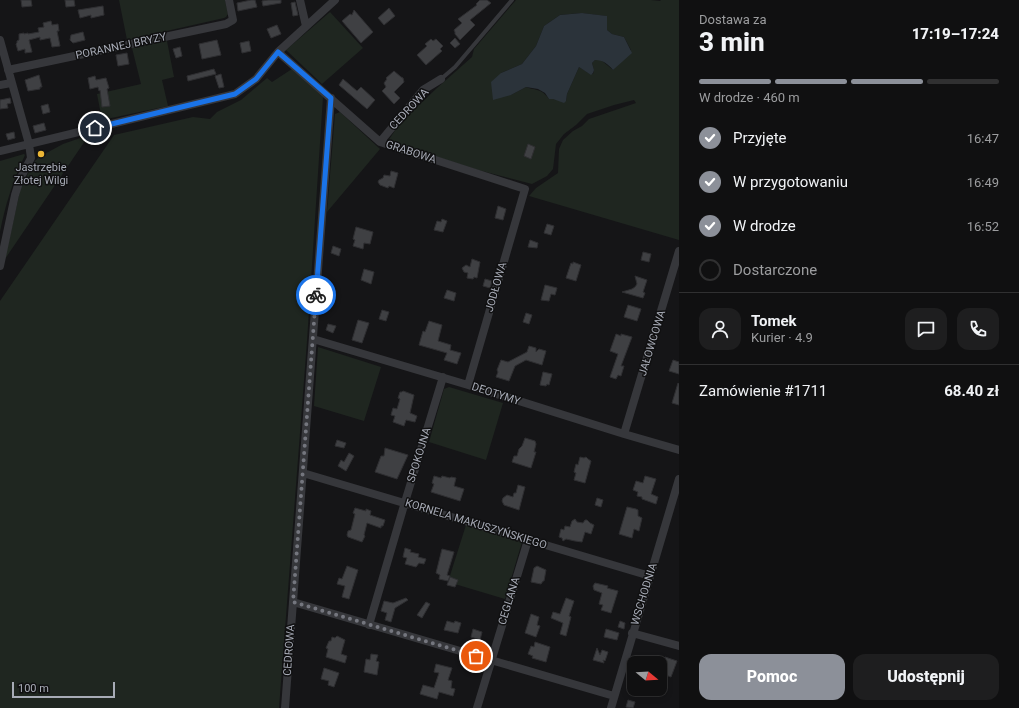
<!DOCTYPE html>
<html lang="pl">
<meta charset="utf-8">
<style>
:root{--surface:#101011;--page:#1e1e1f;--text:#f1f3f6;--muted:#9c9d9f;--line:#303031;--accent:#8c9099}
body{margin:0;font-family:Roboto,sans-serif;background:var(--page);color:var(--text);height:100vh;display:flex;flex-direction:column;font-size:15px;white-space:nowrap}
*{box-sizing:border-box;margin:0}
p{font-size:13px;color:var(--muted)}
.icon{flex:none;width:22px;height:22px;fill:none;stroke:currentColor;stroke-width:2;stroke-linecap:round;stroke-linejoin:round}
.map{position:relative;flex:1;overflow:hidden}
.sheet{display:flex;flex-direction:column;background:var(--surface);width:340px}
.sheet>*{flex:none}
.needle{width:26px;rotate:108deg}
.tools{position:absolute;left:627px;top:656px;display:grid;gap:8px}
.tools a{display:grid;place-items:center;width:40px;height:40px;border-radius:8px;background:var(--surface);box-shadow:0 2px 6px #0003,0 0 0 1px var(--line);font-size:20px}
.scale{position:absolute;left:12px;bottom:10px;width:103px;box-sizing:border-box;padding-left:4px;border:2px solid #a7abb6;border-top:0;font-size:11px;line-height:14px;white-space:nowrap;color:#a7abb6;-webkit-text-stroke:3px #101011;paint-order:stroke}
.pin{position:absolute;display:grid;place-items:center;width:34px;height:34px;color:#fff;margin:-17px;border:2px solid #fff;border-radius:50%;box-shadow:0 1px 4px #0007}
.courier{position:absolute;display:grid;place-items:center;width:40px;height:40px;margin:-20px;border:3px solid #1a73e8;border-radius:50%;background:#fff;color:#222;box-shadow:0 1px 5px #0007}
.headline em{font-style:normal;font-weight:800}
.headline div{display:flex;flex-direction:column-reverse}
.headline{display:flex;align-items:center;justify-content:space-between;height:68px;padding:0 20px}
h1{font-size:26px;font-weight:800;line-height:30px}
.bar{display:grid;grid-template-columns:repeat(4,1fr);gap:6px 4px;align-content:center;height:48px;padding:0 20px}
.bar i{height:5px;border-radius:3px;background:var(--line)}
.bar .current{background:var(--accent)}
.bar p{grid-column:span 4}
.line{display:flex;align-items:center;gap:10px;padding:0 20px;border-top:1px solid var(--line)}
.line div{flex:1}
.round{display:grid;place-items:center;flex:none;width:42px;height:42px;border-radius:12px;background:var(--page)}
ol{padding:0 20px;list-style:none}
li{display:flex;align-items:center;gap:12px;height:44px}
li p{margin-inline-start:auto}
li .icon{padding:4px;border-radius:50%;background:var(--accent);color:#fff;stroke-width:4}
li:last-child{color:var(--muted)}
li i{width:22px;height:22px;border:2px solid var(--line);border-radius:50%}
.button{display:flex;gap:8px;margin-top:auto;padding:8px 20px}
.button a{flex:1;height:46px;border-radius:12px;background:var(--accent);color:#fff;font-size:16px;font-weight:800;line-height:46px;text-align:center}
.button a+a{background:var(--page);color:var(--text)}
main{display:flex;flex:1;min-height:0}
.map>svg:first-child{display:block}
.green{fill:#1f2620;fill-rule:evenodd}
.water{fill:#2b333a}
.building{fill:#3f4043;stroke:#2f2f32}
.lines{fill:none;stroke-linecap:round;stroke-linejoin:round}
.service{stroke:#36373b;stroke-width:4}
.minor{stroke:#36373b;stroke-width:8}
.done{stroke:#74767e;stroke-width:4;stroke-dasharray:0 7.2}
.route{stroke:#1a73e8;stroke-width:5}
.poi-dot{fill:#edb736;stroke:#101011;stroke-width:1.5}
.labels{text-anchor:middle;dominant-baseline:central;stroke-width:3;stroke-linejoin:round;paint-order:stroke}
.street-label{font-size:11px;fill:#a7abb6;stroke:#101011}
.poi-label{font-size:11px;fill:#a7abb6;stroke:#101011}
</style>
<main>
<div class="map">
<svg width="679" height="708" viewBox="0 0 679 708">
<rect width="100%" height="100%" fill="#151517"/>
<!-- green -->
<path class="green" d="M119,0H225L228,14L226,17L224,18L127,40Z
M516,0H651L660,1L661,0H679V240L529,196L536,188L558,173L559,149L563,140L573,131L582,126L589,119L636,103L634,100L614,105L587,114L576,125L564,134L556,144L553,169L547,176L532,184L478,170L388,141L400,123L437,88L472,57L474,49ZM582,13L606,16L607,30L612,34L624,37L631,50L613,70L601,60H595L592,63L594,70L593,74H590L579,67L567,94L566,101L553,99H549C541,88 537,91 526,87L511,95L501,73L522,64L536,46L544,26L560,15Z
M330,12L363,48L322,84L286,50Z
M167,41L174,77L162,80L168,106L102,120L97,94L141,84L132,48Z
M292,69L323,97L307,341L279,708H0V301L114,135L193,117L210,119L217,112L241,100L267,78L272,82Z
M340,112L380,149L327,212L335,114Z
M89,135L5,259L21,186L35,161L39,157L63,144Z
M24,154L25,155C13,180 5,206 0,232V161Z
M318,347L381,367L364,421L314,406Z
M449,387L503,403L486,460L429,442L444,389Z
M466,525L522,542L505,599L448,582Z"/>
<!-- water -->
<path class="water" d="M582,13L607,16V30L612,34L624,37L632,53L613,70C608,64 603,60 595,60L592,63L594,70L593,73L591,75L579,67L567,94L566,101L564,103L553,99H549L545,93L538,89L526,87L511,95L493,100L491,82L501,73L522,64L536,46L544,26L560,15Z"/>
<!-- building -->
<path class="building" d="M21,0H31L32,6L22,7Z
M65,0H74L75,6L66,7Z
M251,0H255L257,7L238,11L237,3Z
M268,0H281V3L263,6L262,1Z
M480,0H487L491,3L470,20L475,25L460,40L455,34V32L454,30L462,23L458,19L477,5L476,4Z
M295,2L298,15L293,16L291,3Z
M103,6L104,15L91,18V15L80,18L78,10Z
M389,8L395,16L384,25L378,18Z
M354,10L373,32L361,43L342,21L350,14L352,15Z
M51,21L52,25L58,24L59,31H57L60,46L52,47L50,38L40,40V37L29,40L32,52L25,53V49L18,51L16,44L17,43V41L19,40V34L24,33V34L28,33V34L39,32L38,28L44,27L43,23Z
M277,25L281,34L271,38L267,29Z
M83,32L85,40L73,43L70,40L71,35Z
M455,38L460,44L455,48L450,43Z
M431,39L433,41L436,39L443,46L440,49L442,51L426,65L417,55L427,46L425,44Z
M217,40L221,55L202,59L199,44Z
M249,41L251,51L242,53L240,43Z
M180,47L182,56L176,58L173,49Z
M127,53L129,64L118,66L116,55Z
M214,69L216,74L188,81L187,76Z
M394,71L401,77L403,78L404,82L394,92L400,98L394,104L382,91L386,87L384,83L387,79L386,78Z
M221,74L224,87L219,88L215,76Z
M39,75L42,87H40V89L28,91L25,80Z
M95,76L96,80L106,78L109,88L107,89L110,106L102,107L100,90L99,91L98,87L90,89L88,78Z
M343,79L357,91L361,87L375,100L367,109L339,85Z
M10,98L11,103L7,104L8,108L0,109V100Z
M48,104L50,112L43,114L41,106Z
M44,123L46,130L35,133L33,126Z
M14,132L15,138L8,140L6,134Z
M528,144L535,147L531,159L524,156Z
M391,171L398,173L394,188L389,186L388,188L380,185L378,182L379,180L383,178L384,175L390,176Z
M498,206L506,209L503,220L495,218Z
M442,219L447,221L443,232L434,230L437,221L441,222Z
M547,224L554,226L551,235L544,233Z
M356,227L373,232L370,244L364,243L363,249L353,246L355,240L353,239Z
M530,240L538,243L537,248L528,247Z
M333,246L341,249L339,256L331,253Z
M643,252L651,254L649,262L641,260Z
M472,259L480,262L477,278L474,277L473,279L467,278L468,273L464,272L462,268L466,265L470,267Z
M573,262L581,265L576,281L566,278L571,263L573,264Z
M364,269L374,272L371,284L361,280Z
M635,276L647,280L643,292L645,293L643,298L622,292L632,289L635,287L637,284Z
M485,279L492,281L490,288L483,286Z
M545,285L557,288L555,295L551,294L549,301L541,300Z
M447,290L456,293L454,301L444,298Z
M628,305L641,309L637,321L624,317Z
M382,310L389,312L386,321L379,319Z
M526,313L532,315L529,324L523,322Z
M358,320L369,323L362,343L352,340Z
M429,321L442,325L438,341L451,345L450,350L461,353L457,364L444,360L447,353L419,345L423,331L425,332Z
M328,324L336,326L333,333L326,330Z
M616,334L621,336V334L632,337L621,366H624L621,376L618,375L616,379L610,377L618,354L610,351Z
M529,346L536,348V352L539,349L546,351L542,365L526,360L515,366L509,381L496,377L498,372L497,370L501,360L508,362L527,352Z
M673,360L679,362V374L669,371Z
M543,372L552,374L549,385L547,384L546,386L540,385Z
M678,383L679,384V405L672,403Z
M403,391L414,395L410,413L417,416L415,422L406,420L404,426L393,422L395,416L391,415L393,408L397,409L400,399L398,398L400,392H402Z
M525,438L535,441L536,444L534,452H536L531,468L512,462L514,456H517L519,449L522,446Z
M337,440L346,443L344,448L335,446Z
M385,448L408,455L397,479L375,472L381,456H384Z
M349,453L354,456L346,471L338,466L341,460L344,462Z
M580,457L584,458L586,457L588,459L591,461L585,483L574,480L576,473L574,472L576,464L578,465Z
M434,476L441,478L442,476L450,478L451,477L456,478L454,486L464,489L460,501L431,492L434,484L432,483Z
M645,476L656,479L651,494L658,497L656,504L642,499V497L637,496L638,492L633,490L636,481L643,483Z
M518,485L525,487L519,510L504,505L502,501L503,498L507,495L513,497L514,493H516Z
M597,498L603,500L601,507L595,505Z
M627,507L636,509L638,510V516L642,518L639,531L634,529L632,538L619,534Z
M355,508L366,511V509L371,511L370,515L385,520L383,526H381V528L367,523L364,535L365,536L362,542L348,537L347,535L348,531L351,530L355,514L353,513Z
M575,519L577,522L583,523L585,520H587L590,523L594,525L591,534L585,532L582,542L575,541L566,539L563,541L562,538L559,537L561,529L564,530L565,526L570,527L572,521Z
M405,548L411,550L410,552L419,554L418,557L426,559L424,564L419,563L416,567L405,564L407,558L403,557Z
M442,549L454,552L447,575L450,576L448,581L439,579L440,575L436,573Z
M347,566L358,570L349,599L342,597L345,586L337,584L339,578L342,579Z
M537,566L546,570L544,581H543L541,584L531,582L534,568Z
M450,577L458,580L455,587L447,585Z
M595,583L608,586L607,588L618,591L611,613L601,610L603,605L599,604L602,593L594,590L593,586Z
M406,598L408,600L395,608L391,622L385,620L387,613L381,611L384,601L393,603Z
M566,598L574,601L569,616L571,617L566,636L560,634L563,623L551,618L553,612L560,614Z
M426,602L430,604L422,618L417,615Z
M531,614L539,617L537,625L540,626L536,637L525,633Z
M447,621L454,623L455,621L461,623L458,633L444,630Z
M620,621L625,623L624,629L618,627Z
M473,629L482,632L480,640L471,637Z
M606,629L619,633L617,640L604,637Z
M337,636L345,640L341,654L347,656L345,663L326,657L328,649L326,648L329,641H331L332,637L335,638Z
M535,642L550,647L546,662L532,658L533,656L528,654L531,646L534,647Z
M597,648L600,655L602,650L608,652L605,661L603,660L604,663L593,660Z
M371,654L378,655L376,661L379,662L377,675L364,672L366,659L370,660Z
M665,657L677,661L671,677L660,673Z
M436,664L452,668L448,680L452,681L451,688L455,689L453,696L439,692L437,699L420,694L423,685L434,688L439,673L434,672Z
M324,668L339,673L334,687L328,685L329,681L321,679Z
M628,700L635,702L633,708L626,707Z"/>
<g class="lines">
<!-- service -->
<path class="service" d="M441,79L455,67L512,0"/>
<!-- minor -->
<path class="minor" d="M300,0L306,26
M0,40L29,144L31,158L20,179L15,195L0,266
M278,52L380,142L525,189L468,385
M8,70L226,24L233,20L229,0
M0,85L11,83
M380,142L423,90L441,79
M0,151L235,94L256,79L278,52L335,0
M313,339L468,385L624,434L679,450
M624,434L679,251
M303,473L650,576
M293,602L614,696
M369,625L405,502L443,377
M632,633L679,646
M285,708L331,98
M477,708L528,540
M611,708L679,479"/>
</g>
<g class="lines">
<!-- done -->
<path class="done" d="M316,295L293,602L476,656"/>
<!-- route -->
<path class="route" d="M95,128L235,94L256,79L278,52L331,98L316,295"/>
</g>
<!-- markers -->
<circle class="poi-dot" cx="41" cy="154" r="4"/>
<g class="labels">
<!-- street labels -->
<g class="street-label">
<text transform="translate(121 46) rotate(-12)">PORANNEJ BRYZY</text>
<text transform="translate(409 109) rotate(-47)">CEDROWA</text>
<text transform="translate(411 152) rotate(18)">GRABOWA</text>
<text transform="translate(496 287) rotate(-74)">JODŁOWA</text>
<text transform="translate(652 343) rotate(-73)">JAŁOWCOWA</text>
<text transform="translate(496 394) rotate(18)">DEOTYMY</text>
<text transform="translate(419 455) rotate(-73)">SPOKOJNA</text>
<text transform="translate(476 524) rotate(17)">KORNELA MAKUSZYŃSKIEGO</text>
<text transform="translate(644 594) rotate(-73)">WSCHODNIA</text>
<text transform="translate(509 601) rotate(-73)">CEGLANA</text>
<text transform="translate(289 650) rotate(-86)">CEDROWA</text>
</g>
<!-- poi labels -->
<g class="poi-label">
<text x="41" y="167">Jastrzębie<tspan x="41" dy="13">Złotej Wilgi</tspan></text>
</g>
</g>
</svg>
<div class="tools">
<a><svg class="needle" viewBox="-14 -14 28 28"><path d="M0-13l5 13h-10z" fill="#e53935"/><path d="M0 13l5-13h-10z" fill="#9c9d9f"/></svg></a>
</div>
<div class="scale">100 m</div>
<div class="pin" style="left:476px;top:656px;background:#ea580c"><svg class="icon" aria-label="bag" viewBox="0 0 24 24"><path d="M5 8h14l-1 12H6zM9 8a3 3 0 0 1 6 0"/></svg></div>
<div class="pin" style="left:95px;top:128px;background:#1f2937"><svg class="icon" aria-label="home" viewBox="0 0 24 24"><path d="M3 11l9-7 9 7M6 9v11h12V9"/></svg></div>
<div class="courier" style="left:316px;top:295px"><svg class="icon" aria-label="bike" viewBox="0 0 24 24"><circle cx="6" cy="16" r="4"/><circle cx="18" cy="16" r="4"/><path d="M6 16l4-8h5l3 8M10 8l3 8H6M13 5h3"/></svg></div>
</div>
<section class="sheet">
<div class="headline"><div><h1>3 min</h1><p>Dostawa za</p></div><em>17:19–17:24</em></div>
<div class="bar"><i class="current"></i><i class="current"></i><i class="current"></i><i></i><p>W drodze · 460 m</p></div>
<ol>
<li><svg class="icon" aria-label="check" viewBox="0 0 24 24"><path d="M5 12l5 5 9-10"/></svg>Przyjęte<p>16:47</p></li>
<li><svg class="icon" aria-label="check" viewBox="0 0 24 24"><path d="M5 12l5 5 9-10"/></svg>W przygotowaniu<p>16:49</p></li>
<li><svg class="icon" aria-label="check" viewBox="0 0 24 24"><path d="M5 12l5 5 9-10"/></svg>W drodze<p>16:52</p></li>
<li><i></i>Dostarczone</li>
</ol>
<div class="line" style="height:72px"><a class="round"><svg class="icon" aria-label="person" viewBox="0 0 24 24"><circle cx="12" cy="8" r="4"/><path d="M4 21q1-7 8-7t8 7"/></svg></a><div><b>Tomek</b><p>Kurier · 4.9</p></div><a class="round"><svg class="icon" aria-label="chat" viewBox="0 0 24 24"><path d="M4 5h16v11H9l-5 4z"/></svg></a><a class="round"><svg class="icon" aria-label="phone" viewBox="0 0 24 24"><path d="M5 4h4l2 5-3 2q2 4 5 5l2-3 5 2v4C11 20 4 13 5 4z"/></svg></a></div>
<div class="line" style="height:52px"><div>Zamówienie #1711</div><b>68.40 zł</b></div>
<div class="button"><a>Pomoc</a><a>Udostępnij</a></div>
</section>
</main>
